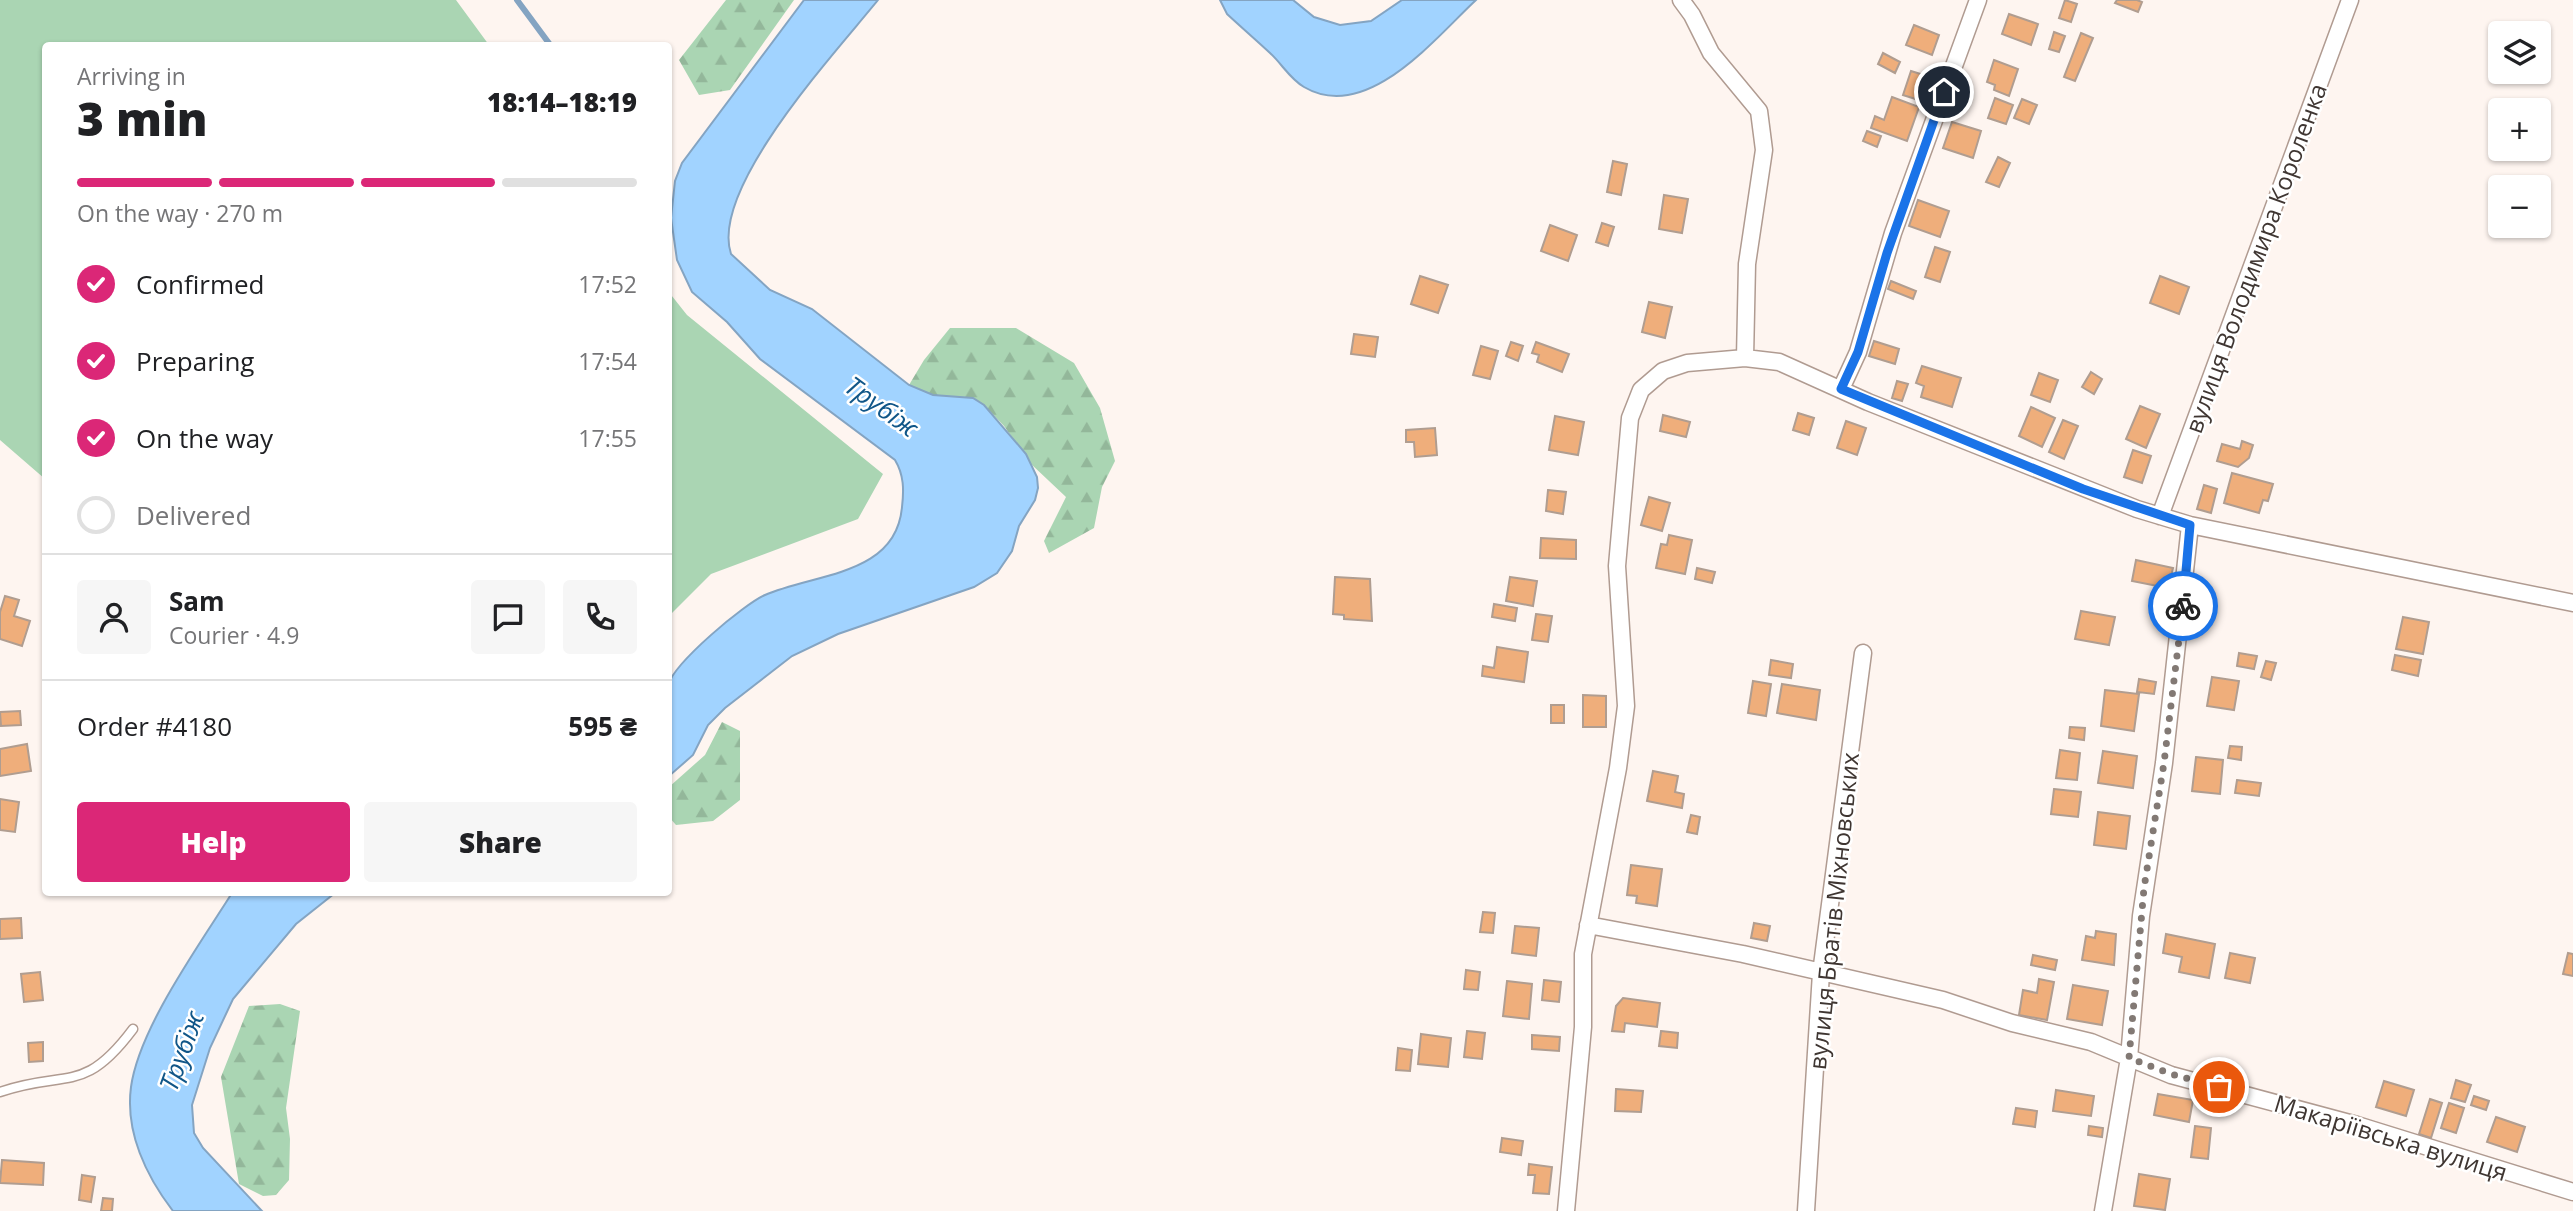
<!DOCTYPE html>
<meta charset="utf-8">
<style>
:root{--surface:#fff;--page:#f6f6f6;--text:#202124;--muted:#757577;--line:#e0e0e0;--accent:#db2777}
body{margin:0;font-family:"Open Sans",sans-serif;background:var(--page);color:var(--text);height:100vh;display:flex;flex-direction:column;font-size:26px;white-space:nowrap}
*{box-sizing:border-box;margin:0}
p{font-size:23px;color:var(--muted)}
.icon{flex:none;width:38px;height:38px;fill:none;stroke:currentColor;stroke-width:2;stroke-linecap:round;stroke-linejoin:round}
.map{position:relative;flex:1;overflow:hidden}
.side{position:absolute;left:42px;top:42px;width:630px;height:854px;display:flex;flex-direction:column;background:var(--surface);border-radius:7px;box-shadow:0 2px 5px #0004}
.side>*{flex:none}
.controls{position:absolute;left:2488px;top:21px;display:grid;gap:14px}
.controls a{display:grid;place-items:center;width:63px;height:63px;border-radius:7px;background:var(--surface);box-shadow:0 2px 5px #0004;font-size:35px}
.pin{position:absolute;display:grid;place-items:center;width:60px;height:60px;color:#fff;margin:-30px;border:4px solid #fff;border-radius:50%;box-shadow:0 2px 7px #0007}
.courier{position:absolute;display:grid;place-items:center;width:70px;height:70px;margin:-35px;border:5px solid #1a73e8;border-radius:50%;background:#fff;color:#222;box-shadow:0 2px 9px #0007}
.overview em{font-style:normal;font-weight:800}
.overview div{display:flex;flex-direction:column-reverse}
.overview{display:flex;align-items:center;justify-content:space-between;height:119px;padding:0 35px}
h1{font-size:46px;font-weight:800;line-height:52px}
.bar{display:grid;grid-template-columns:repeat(4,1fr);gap:10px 7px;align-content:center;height:84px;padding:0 35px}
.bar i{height:9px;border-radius:5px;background:var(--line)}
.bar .selected{background:var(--accent)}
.bar p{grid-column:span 4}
.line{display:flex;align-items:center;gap:18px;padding:0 35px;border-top:2px solid var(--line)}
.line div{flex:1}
.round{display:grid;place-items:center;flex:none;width:74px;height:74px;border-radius:7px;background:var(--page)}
ol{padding:0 35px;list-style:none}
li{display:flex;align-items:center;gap:21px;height:77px}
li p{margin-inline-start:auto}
li .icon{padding:7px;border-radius:50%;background:var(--accent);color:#fff;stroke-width:4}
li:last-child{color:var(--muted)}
li i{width:38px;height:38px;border:4px solid var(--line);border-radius:50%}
.button{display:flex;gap:14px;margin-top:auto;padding:14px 35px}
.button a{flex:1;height:80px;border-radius:7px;background:var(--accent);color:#fff;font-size:28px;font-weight:800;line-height:80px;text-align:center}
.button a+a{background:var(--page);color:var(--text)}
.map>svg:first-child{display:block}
.grass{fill:#aad5b3}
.forest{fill:url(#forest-firs)}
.water{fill:#a1d3ff;stroke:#84a4c2;stroke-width:2}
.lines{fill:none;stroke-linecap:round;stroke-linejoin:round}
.stream{stroke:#84a4c2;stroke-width:6}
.building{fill:#efae7b;stroke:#b09d90;stroke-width:2}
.lane-casing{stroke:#b09b91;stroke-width:11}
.street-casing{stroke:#b09b91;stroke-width:19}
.lane{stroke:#fff;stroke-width:8}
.street{stroke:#fff;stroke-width:16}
.done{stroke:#827974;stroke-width:7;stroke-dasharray:0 12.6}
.route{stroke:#1a73e8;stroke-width:9}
.labels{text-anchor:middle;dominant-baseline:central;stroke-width:5;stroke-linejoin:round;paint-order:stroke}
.street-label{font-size:24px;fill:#3f3632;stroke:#fff}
.water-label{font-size:26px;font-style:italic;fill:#105688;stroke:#fff}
</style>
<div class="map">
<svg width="2573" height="1211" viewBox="0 0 2573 1211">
<defs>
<pattern id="forest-firs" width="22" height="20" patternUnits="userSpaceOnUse" patternTransform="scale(1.75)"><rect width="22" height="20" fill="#aad5b3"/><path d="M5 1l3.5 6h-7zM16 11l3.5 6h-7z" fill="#93b79a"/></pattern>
</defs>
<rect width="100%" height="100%" fill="#fef5f0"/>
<!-- grass -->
<path class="grass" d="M0,0H456L489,45L46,46L45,479L0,440Z
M668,291L687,315L883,474L858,519L711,574L669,616Z"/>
<!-- forest -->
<path class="forest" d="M726,0H794L730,90L699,95L679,60Z
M950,328H1016L1074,363L1100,408L1115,461L1102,487L1094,528L1049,553L1044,541L1066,497L1031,464L1004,426L984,405L973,398L933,395L909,385L924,360Z
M722,722L740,731V800L713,821L676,825L669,817V787L705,755Z
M280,1004L300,1011L286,1108L290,1139L289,1180L276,1195L263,1196L239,1184L221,1077L249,1006Z"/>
<!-- water -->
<path class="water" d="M804,0H878C838,50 709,188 731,254L770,290L812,309L909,385L933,395L973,398L984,405L1026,454L1037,477L1038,488L1035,500L1019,526L1012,551L997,573L974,587L838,634L792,656L725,708L708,725L693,755L669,776C668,757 664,700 668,685C675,662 743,605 765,595C815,573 896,576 902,507C904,490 904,475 895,460L760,359L727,322L692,292L677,260L671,218L675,181L682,163Z
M1220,0H1293L1314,17L1340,25L1371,21L1402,0H1476C1435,38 1367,124 1304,87C1290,79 1282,64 1270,53C1256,40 1241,27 1227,14Z
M232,893H335L296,924L233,999L210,1048L192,1105L194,1133L203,1148L262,1211H173C146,1176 125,1132 131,1087C139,1028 200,944 232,893Z"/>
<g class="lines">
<!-- stream -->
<path class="stream" d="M517,0L551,46"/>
</g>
<!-- building -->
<path class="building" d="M2065,0L2077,4L2071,22L2059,18Z
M2117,0H2137L2142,2L2138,12L2115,3Z
M2009,14L2038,24L2031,45L2002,34Z
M1914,25L1939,35L1932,55L1906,45Z
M2054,32L2065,36L2059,52L2049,49Z
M2081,33L2093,38L2075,81L2064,77Z
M1883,53L1900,62L1895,73L1878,64Z
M1994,60L2018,69L2009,96L1994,90L1995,85L1987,82Z
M1911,71L1933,78L1925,102L1903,95Z
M1892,97L1919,107L1907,141L1871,128L1875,116L1884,120Z
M1995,98L2013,105L2006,124L1988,118Z
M2022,99L2037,105L2029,124L2014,118Z
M1952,122L1981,131L1973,158L1943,148Z
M1867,131L1881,136L1877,147L1863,141Z
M1998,157L2010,163L1999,187L1986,182Z
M1613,161L1627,164L1621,195L1607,192Z
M1664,195L1688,199L1682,233L1659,229Z
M1918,200L1949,211L1940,237L1909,226Z
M1602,223L1614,227L1608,246L1596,242Z
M1550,225L1577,235L1568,261L1541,251Z
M1935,247L1950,252L1940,282L1925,277Z
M1420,276L1448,285L1438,313L1411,304Z
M2160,276L2189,287L2179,314L2150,303Z
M1891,281L1916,291L1913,299L1888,289Z
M1649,302L1672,307L1665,338L1642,332Z
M1354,334L1378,337L1375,357L1351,354Z
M1874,341L1899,349L1895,364L1869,356Z
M1511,342L1523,346L1518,361L1506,356Z
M1536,342L1569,354L1562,372L1537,362L1539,355L1532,353Z
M1481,346L1498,351L1490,379L1473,375Z
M1922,366L1961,378L1952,407L1921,397L1924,386L1916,383Z
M2091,372L2102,379L2094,394L2082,387Z
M2039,373L2058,380L2050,402L2031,395Z
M1897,381L1908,384L1902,401L1892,398Z
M2140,406L2160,414L2146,448L2126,439Z
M2031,407L2055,418L2042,447L2019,436Z
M1798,413L1814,418L1809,435L1793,430Z
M1663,415L1690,422L1686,437L1660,431Z
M1555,416L1584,422L1578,455L1549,450Z
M2063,420L2078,426L2064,459L2049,452Z
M1846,421L1866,428L1857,455L1837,448Z
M1435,428L1437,455L1415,457L1414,442H1406V430Z
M2242,441L2253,445L2249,458L2238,467L2217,461L2222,444L2240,449Z
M2133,450L2151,456L2142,483L2124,477Z
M2232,473L2273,484L2268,501L2263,500L2259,513L2224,503Z
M2204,485L2217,489L2211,513L2197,509Z
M1548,490L1566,492L1563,514L1546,511Z
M1649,497L1670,503L1662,531L1641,525Z
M1669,535L1692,540L1685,574L1656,568L1661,544L1667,545Z
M1541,538L1576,540V559L1540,558Z
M2136,560L2173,568L2168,588L2132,581Z
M1697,568L1715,572L1712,583L1695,579Z
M1335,577L1370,579L1372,621L1344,619V615L1333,614Z
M1510,577L1537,581L1533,606L1506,601Z
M5,596L19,600L14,616L30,621L22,646L0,639V612Z
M1494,604L1517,608L1515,621L1492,617Z
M2081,611L2115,617L2109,645L2075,639Z
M1536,614L1552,616L1548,642L1532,640Z
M2403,617L2429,622L2423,654L2396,649Z
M1497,647L1528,652L1524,682L1482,676L1483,666L1494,668Z
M2239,653L2257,656L2254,669L2237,666Z
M2395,655L2421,660L2418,676L2392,670Z
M1771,660L1793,664L1791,678L1769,675Z
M2266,661L2276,663L2271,680L2261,677Z
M2212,677L2239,681L2234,710L2207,706Z
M2139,679L2156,682L2154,694L2137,692Z
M1753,681L1771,684L1766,716L1748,713Z
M1782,684L1820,690L1816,720L1777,713Z
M2105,690L2139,694L2134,731L2101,726Z
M1583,695L1606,696V727H1583Z
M1551,705H1564V723H1551Z
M20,711L21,725L1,726L0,712Z
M2070,727L2085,728L2084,740L2069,738Z
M27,744L31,771L0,776V749Z
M2230,746L2242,747L2241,760L2228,758Z
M2060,750L2080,753L2077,780L2056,778Z
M2103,751L2137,756L2133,788L2098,783Z
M2196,757L2223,760L2220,794L2192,791Z
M1653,771L1678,776L1675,792L1684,794L1682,808L1647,801Z
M2237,780L2261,783L2259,796L2235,793Z
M2054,789L2081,792L2078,817L2051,814Z
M0,799L19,802L15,832L0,830Z
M2098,812L2130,816L2126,849L2094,845Z
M1691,815L1700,817L1697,834L1687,832Z
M1631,865L1662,869L1657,906L1636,903L1637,896L1627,895Z
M1483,912L1495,913L1493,933L1480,932Z
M21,918L22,938L0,939V919Z
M1754,923L1770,926L1767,941L1751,938Z
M1515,926L1539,928L1536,956L1512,953Z
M2096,931L2116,934L2114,965L2082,960L2086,936L2095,938Z
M2166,934L2215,944L2209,978L2179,972L2182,957L2163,953Z
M2230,953L2255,958L2250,983L2225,978Z
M2568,953L2573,954V976L2563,974Z
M2033,955L2057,960L2055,970L2031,965Z
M1466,970L1480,972L1478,990L1464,989Z
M40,972L43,1000L24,1002L21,974Z
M2039,979L2054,982L2047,1020L2019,1015L2023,990L2037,993Z
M1544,980L1561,982L1559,1002L1542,1000Z
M1507,981L1532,984L1529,1019L1503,1016Z
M2073,985L2108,991L2102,1025L2067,1019Z
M1623,998L1660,1003L1657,1027L1625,1023L1624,1032L1612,1031L1616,1006Z
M1467,1031L1485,1033L1482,1059L1464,1057Z
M1661,1031L1678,1033L1677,1048L1659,1046Z
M1421,1034L1451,1038L1448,1067L1418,1064Z
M1532,1035L1560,1037L1559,1051L1532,1049Z
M43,1042V1061L29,1062L28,1043Z
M1398,1048L1412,1050L1410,1071L1396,1070Z
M2456,1080L2471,1085L2465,1102L2451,1098Z
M2384,1081L2414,1090L2406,1116L2376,1107Z
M1616,1089L1643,1091L1641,1112L1615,1111Z
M2056,1090L2094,1096L2091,1116L2053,1111Z
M2158,1094L2193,1100L2189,1122L2154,1115Z
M2474,1096L2489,1101L2486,1110L2471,1105Z
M2430,1099L2442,1103L2431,1138L2419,1134Z
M2449,1103L2464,1108L2456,1133L2441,1128Z
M2016,1108L2037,1111L2035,1127L2013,1124Z
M2496,1117L2525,1127L2517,1152L2487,1142Z
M2089,1126L2103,1128L2102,1137L2088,1135Z
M2195,1126L2211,1128L2208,1159L2191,1157Z
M1502,1138L1523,1141L1521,1155L1500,1152Z
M2,1160L44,1163L43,1185L0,1183Z
M1529,1164L1552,1167L1549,1194L1533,1193L1535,1175H1528Z
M2139,1174L2170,1179L2165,1210L2134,1206Z
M82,1175L95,1177L91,1202L79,1200Z
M103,1198L113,1199L112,1211H101Z"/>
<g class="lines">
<defs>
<path id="lane" d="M0,1092C66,1069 83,1096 133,1029"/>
<path id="street" d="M1681,0L1692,15L1711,53L1759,111L1764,150L1747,264L1745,358L1779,362L1868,402L2137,509L2190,525L2573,603
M1841,389L1858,352L1893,233L1978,0
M2160,516L2350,0
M1588,925L1743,954L1943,1000L2012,1023L2091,1042L2171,1075L2357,1125L2573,1192
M1566,1211L1583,1027V954L1618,768L1626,706L1617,566L1630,418L1641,390L1663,371L1687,363L1745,358
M1806,1211L1821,973L1863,653
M2103,1211L2129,1058L2141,916L2164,763L2190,525"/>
</defs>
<!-- lane casing -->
<use href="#lane" class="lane-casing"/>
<!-- street casing -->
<use href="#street" class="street-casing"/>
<!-- lane -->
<use href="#lane" class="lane"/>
<!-- street -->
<use href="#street" class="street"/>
</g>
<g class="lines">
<!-- done -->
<path class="done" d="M2183,606L2164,763L2144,888L2129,1058L2171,1074L2219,1087"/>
<!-- route -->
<path class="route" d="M1944,92L1887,253L1858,352L1841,389L2083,489L2190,525L2183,606"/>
</g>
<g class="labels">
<!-- street labels -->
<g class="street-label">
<text transform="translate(2255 258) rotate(-70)">вулиця Володимира Короленка</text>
<text transform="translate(1833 911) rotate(-84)">вулиця Братів Міхновських</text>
<text transform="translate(2391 1137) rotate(17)">Макаріївська вулиця</text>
</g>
<!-- water labels -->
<g class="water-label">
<text transform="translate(882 406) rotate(36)">Трубіж</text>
<text transform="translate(181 1051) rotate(-70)">Трубіж</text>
</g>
</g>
</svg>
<div class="controls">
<a><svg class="icon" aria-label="layers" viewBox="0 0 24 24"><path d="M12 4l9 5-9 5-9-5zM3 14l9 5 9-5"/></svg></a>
<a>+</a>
<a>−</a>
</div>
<div class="pin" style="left:2219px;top:1087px;background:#ea580c"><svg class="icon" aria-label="bag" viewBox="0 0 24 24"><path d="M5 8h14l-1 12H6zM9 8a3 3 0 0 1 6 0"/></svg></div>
<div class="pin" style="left:1944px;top:92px;background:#1f2937"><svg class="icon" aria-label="home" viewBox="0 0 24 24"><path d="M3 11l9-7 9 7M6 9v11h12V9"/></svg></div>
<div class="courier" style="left:2183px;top:606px"><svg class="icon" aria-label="bike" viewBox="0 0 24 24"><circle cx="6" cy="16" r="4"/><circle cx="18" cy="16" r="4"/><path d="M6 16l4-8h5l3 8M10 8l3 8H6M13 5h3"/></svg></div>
<section class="side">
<div class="overview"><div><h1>3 min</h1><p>Arriving in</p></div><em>18:14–18:19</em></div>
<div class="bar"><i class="selected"></i><i class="selected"></i><i class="selected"></i><i></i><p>On the way · 270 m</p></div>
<ol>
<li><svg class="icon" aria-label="check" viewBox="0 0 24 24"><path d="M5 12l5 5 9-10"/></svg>Confirmed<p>17:52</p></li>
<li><svg class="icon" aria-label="check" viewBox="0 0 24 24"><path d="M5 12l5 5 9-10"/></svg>Preparing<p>17:54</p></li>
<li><svg class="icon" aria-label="check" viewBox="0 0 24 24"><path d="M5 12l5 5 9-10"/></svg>On the way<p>17:55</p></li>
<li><i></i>Delivered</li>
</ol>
<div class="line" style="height:126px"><a class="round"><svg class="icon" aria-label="person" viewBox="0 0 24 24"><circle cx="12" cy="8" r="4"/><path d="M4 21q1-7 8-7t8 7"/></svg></a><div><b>Sam</b><p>Courier · 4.9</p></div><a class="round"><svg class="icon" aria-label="chat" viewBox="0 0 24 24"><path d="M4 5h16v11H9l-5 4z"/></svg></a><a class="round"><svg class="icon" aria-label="phone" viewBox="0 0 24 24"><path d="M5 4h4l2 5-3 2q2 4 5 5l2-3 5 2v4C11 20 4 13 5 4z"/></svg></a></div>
<div class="line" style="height:91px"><div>Order #4180</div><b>595 ₴</b></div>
<div class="button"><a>Help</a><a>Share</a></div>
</section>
</div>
